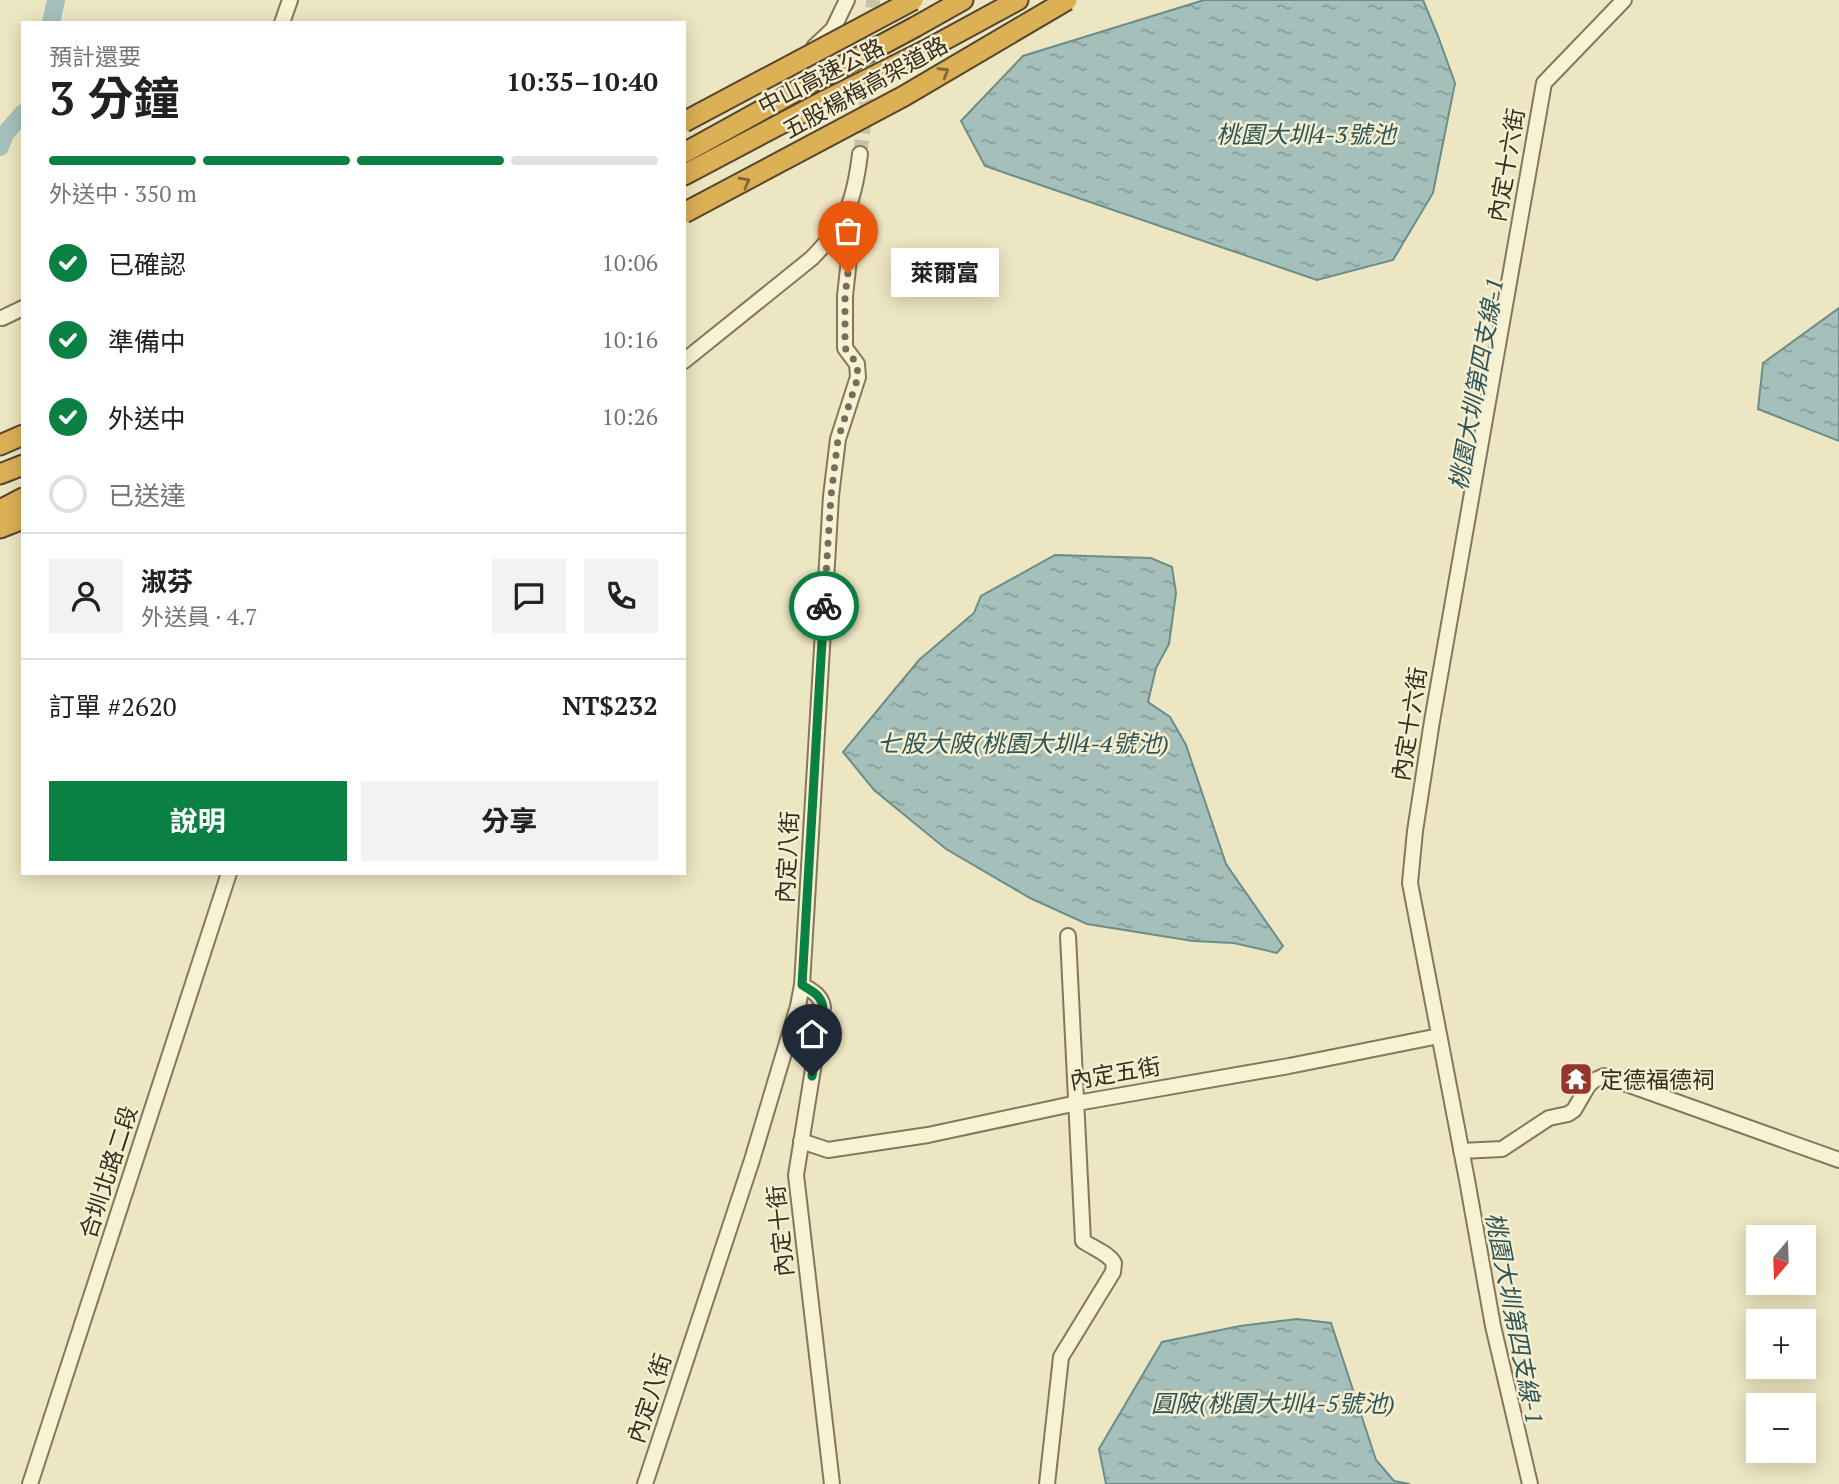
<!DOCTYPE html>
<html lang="zh-TW">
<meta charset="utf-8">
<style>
:root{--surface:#fff;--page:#f2f2f2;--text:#202124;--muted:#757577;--line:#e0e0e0;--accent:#0b8043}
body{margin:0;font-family:"PT Serif","Noto Sans TC",serif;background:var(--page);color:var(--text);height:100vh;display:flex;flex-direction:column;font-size:26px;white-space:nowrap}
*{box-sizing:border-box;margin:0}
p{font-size:23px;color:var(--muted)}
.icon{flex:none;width:38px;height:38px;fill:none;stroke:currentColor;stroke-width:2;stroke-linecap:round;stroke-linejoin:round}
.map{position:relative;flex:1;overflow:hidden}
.side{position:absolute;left:21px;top:21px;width:665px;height:854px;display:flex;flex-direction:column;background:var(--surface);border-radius:0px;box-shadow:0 4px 18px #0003}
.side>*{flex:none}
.needle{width:46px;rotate:199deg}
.tools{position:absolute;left:1746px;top:1225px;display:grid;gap:14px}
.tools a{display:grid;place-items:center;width:70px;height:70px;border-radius:0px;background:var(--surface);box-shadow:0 4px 18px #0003;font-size:35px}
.pin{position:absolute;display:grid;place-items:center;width:60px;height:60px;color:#fff;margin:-72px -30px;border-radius:50% 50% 50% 0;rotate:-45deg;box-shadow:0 0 7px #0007}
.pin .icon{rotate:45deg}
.courier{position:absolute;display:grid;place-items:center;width:70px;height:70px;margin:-35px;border:5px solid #0b8043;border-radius:50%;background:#fff;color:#222;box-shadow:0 2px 9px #0007}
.bubble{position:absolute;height:49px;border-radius:0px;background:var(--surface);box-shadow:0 4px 18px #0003;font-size:23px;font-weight:700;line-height:49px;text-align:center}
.overview em{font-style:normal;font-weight:700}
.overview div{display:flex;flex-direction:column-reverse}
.overview{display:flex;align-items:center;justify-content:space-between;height:119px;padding:0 28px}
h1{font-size:46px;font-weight:700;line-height:52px}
.bar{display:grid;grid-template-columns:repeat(4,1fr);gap:10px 7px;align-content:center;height:84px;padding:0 28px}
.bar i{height:9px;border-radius:5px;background:var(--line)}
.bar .on{background:var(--accent)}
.bar p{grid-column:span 4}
.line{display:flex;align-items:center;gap:18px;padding:0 28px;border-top:2px solid var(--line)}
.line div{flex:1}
.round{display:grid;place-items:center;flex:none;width:74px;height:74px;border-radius:0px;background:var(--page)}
ol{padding:0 28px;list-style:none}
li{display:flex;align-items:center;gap:21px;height:77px}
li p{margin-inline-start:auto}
li .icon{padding:7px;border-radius:50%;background:var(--accent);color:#fff;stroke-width:4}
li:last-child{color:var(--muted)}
li i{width:38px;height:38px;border:4px solid var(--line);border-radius:50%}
.action{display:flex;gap:14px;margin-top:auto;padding:14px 28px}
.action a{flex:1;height:80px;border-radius:0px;background:var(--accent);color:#fff;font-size:28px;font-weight:700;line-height:80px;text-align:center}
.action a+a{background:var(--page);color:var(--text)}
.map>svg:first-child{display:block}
.water{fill:url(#water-ripples);stroke:#6c8e8a;stroke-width:2}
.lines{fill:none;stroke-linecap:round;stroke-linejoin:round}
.river{stroke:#a5c0bb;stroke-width:18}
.minor-tunnel{stroke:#c9c1a1;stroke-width:14;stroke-dasharray:14 7;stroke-linecap:butt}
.minor-casing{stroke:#87775a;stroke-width:18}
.highway-casing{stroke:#55452e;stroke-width:23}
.minor{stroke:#f8f2d5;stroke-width:14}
.highway{stroke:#dcb054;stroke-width:19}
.highway-bridge-casing{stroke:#55452e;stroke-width:23;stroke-linecap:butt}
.highway-bridge{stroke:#dcb054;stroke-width:19}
.oneway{stroke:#816836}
.done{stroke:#776e57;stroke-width:7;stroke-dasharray:0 12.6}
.route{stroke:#0b8043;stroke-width:9}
.labels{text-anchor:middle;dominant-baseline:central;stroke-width:5;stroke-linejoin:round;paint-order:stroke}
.street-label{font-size:23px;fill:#372d1e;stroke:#f5efd2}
.poi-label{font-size:23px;fill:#372d1e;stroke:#f5efd2;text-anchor:start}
.water-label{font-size:24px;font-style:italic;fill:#2d5457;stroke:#f5efd2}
</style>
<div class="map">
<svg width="1839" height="1484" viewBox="0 0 1839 1484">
<defs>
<pattern id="water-ripples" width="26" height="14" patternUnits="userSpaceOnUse" patternTransform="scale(1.75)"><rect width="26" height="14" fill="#a5c0bb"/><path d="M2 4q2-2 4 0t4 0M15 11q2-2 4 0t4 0" fill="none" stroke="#879c97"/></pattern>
</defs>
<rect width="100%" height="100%" fill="#ede6c2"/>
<!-- water -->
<path class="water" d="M1204,0H1423L1438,36L1455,83L1433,193L1393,260L1317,280L985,166L961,121L1023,56Z
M1839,308V441L1758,409L1763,363Z
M1055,555L1151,558L1172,567L1176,593L1169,644L1156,668L1148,702L1170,717L1186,745L1226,864L1283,946L1277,953L1234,943L1193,941L1087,924L1030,898L946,849L874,790L843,752L919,660L974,613L981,596Z
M1297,1319L1331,1323L1376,1460L1394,1481L1410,1484H1106L1099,1449L1162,1342L1240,1326Z"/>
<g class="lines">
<!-- river -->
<path class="river" d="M51,23L56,0
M0,147L5,134L23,113"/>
<!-- minor-tunnel -->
<path class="minor-tunnel" d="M860,154L866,110L873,0"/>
<defs>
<path id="minor" d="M282,23L290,0
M814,47L833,29L847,0
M2,318L23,308
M684,361L812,258C846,223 854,203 860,154
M802,985C812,991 821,995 823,1007L796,1175L832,1484
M801,1141L828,1150L928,1135L1077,1103L1289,1066L1439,1036
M1461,1151L1502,1149L1549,1118L1568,1114L1574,1110L1588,1086L1593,1081L1604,1076L1839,1160
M30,1484L229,873
M645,1484L752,1160L798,1006L802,985L831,496L838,439L858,377L857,364L845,348V296L850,250L844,218
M1047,1484L1061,1357L1113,1272L1114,1263C1108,1253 1093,1248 1083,1241L1068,936
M1530,1484L1493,1326L1467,1180L1410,883L1415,831L1432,721L1544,83L1624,0"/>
<path id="highway" d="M915,27L963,0
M926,50L1018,0
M684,153L818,79
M684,175L824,101
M0,445L23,435
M0,474L23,465
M0,510L23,498
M0,528L23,519"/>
</defs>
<!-- minor casing -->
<use href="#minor" class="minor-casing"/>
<!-- highway casing -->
<use href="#highway" class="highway-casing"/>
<!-- minor -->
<use href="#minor" class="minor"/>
<!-- highway -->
<use href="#highway" class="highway"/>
<defs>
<path id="highway-bridge" d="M818,79L915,27
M824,101L926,50
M684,122L913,0
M684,213L904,96L1067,0"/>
</defs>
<!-- highway-bridge casing -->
<use href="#highway-bridge" class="highway-bridge-casing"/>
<!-- highway-bridge -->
<use href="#highway-bridge" class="highway-bridge"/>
</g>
<!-- one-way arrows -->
<defs><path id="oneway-chevron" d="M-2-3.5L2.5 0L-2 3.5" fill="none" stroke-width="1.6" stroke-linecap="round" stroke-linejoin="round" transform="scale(1.75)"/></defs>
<g class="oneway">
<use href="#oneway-chevron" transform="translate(944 72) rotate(-31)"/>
<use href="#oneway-chevron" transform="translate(745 182) rotate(-28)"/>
</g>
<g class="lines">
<!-- done -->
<path class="done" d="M824,606L831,496L838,439L858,377L857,364L845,348V296L848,273"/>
<!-- route -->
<path class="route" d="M812,1076L823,1007C821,995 812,991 802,985L824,606"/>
</g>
<!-- icons -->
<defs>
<symbol id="temple-square" viewBox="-11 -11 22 22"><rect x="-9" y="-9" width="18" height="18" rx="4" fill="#95362a" stroke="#f5efd2"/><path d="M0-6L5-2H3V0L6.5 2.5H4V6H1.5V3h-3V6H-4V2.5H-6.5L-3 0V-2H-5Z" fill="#fff"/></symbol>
</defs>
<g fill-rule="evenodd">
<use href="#temple-square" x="1557" y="1060" width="38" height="38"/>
</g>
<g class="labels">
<!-- street labels -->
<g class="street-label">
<text transform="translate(821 76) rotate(-27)">中山高速公路</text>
<text transform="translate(865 87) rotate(-29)">五股楊梅高架道路</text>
<text transform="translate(1506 165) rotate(-80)">內定十六街</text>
<text transform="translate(1409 724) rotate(-81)">內定十六街</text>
<text transform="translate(787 857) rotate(-87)">內定八街</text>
<text transform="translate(1115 1073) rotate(-10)">內定五街</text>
<text transform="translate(108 1172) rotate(-72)">合圳北路二段</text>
<text transform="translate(780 1231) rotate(-96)">內定十街</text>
<text transform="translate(649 1398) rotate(-72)">內定八街</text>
</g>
<!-- poi labels -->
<g class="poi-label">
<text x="1600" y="1079">定德福德祠</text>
</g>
<!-- water labels -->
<g class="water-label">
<text x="1306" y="134">桃園大圳4-3號池</text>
<text transform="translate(1476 384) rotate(-80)">桃園大圳第四支線-1</text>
<text x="1023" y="743">七股大陂(桃園大圳4-4號池)</text>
<text transform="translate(1515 1318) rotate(79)">桃園大圳第四支線-1</text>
<text x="1273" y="1403">圓陂(桃園大圳4-5號池)</text>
</g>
</g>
</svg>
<div class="tools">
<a><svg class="needle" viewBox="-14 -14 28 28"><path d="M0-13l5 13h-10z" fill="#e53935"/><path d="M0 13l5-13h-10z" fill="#757577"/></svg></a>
<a>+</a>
<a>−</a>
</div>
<div class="pin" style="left:848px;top:273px;background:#ea580c"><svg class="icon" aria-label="bag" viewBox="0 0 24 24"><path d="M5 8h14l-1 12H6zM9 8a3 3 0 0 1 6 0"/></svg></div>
<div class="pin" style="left:812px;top:1076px;background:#1f2937"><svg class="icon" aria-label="home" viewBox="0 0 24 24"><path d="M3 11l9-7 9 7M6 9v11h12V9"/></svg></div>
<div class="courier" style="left:824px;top:606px"><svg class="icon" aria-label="bike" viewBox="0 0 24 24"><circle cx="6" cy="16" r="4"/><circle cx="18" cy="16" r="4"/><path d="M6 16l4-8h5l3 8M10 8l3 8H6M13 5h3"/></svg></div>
<div class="bubble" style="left:891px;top:248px;width:108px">萊爾富</div>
<section class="side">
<div class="overview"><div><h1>3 分鐘</h1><p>預計還要</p></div><em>10:35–10:40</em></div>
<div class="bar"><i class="on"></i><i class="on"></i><i class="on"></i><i></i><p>外送中 · 350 m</p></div>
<ol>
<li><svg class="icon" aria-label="check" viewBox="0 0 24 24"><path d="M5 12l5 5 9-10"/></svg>已確認<p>10:06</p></li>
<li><svg class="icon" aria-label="check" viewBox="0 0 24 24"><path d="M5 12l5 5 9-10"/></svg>準備中<p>10:16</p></li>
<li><svg class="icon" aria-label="check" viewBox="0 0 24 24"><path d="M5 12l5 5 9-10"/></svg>外送中<p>10:26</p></li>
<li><i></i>已送達</li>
</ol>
<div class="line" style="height:126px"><a class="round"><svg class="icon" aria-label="person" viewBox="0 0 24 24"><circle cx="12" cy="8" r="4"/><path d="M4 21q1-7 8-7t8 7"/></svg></a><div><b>淑芬</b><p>外送員 · 4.7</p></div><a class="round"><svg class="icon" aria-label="chat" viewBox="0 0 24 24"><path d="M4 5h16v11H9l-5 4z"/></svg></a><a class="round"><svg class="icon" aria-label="phone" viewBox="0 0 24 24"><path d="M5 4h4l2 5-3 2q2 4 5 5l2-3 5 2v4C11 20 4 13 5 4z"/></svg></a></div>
<div class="line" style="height:91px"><div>訂單 #2620</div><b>NT$232</b></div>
<div class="action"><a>說明</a><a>分享</a></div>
</section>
</div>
